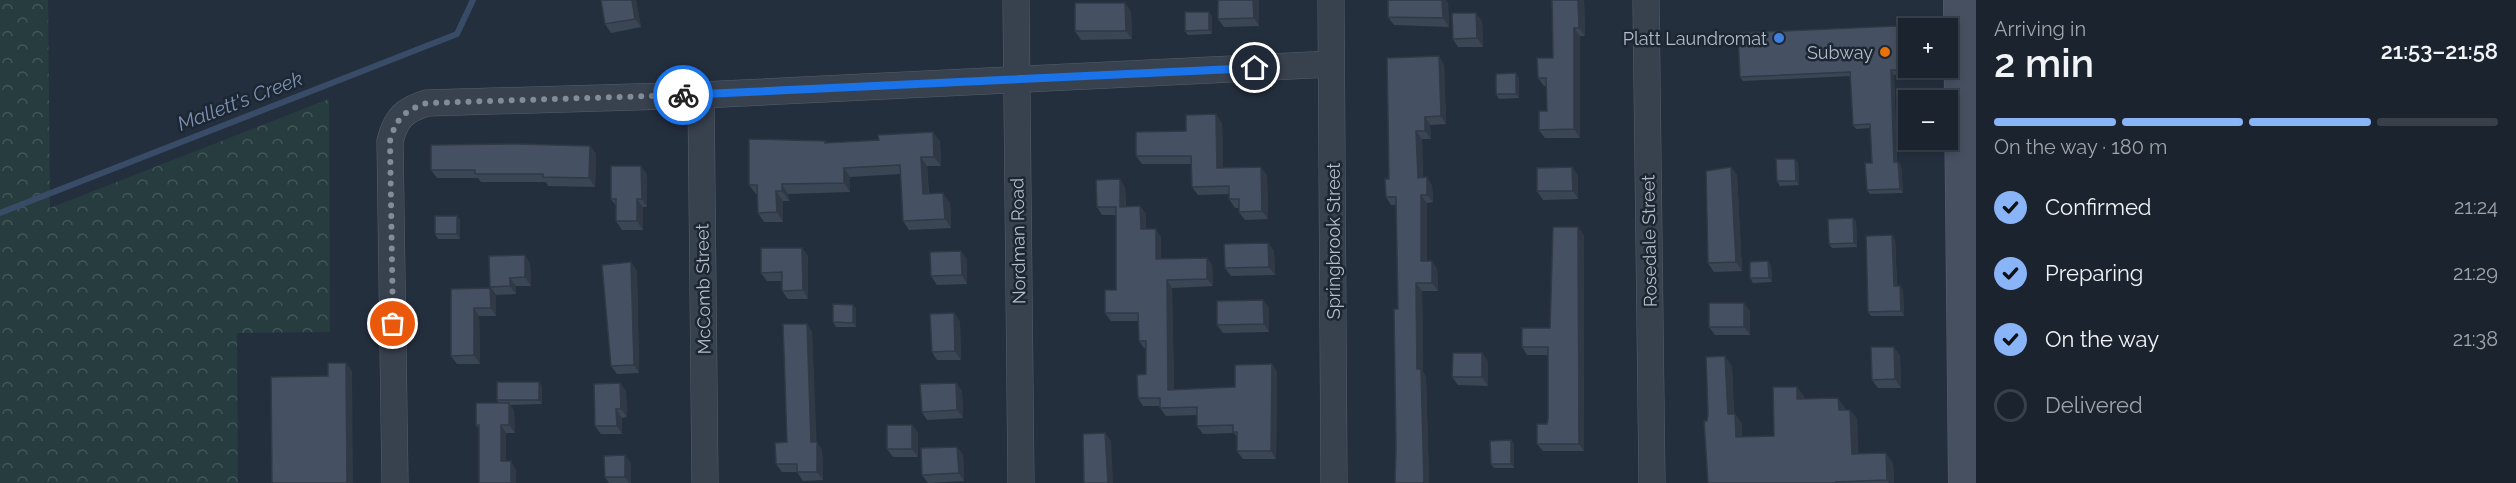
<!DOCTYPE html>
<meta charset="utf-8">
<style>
:root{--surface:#1b232e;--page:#282f3a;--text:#f1f3f6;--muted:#a0a4aa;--line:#39404a;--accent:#8ab4f8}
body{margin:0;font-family:Raleway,sans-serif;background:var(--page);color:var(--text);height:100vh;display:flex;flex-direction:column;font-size:22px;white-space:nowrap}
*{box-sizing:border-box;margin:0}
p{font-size:20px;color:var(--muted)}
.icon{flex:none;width:33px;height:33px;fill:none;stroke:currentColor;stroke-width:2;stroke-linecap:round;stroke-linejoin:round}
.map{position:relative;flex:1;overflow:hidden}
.drawer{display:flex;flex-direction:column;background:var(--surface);width:540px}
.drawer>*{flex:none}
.buttons{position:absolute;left:1898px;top:18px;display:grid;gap:12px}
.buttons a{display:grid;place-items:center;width:60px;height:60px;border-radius:0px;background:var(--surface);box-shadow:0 3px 9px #0003,0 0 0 2px var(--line);font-size:30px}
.pin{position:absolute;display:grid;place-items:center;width:51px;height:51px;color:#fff;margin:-26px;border:3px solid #fff;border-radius:50%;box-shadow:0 2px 6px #0007}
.courier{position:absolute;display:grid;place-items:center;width:60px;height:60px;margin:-30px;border:4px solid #1a73e8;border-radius:50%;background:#fff;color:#222;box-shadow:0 2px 8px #0007}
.headline em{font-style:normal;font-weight:600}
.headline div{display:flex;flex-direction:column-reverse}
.headline{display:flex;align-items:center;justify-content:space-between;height:102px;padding:0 18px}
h1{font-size:39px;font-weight:600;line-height:45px}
.bar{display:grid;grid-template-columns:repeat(4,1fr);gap:9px 6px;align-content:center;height:72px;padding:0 18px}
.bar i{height:8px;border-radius:4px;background:var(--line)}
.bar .selected{background:var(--accent)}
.bar p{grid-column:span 4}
ol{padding:0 18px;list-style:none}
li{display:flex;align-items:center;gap:18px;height:66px}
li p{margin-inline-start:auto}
li .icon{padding:6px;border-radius:50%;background:var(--accent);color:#111;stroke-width:4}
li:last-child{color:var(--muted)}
li i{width:33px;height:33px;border:3px solid var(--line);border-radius:50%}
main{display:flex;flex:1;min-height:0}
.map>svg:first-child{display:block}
.forest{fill:url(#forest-crowns)}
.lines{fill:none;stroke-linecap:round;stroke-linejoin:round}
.stream{stroke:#394c67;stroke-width:6}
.minor-casing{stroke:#565f6c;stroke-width:27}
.secondary-casing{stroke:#565f6c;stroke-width:34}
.minor{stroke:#38414e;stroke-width:26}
.secondary{stroke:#465061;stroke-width:33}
.wall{fill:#3b4654}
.shaded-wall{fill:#303945}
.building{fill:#455162;stroke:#303945;stroke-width:1.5}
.done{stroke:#828b98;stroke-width:6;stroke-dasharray:0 10.8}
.route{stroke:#1a73e8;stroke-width:8}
.shop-dot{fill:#3f7fe0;stroke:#1d2633;stroke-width:2}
.food-dot{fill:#e8710a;stroke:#1d2633;stroke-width:2}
.labels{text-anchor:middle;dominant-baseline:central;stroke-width:5;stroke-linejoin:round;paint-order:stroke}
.poi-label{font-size:18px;fill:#b4bcc9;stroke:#1d2633;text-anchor:end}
.street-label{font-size:18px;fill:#b4bcc9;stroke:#1d2633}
.water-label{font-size:20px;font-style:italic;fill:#7c92b1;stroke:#1d2633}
</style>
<main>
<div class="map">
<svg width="1976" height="483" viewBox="0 0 1976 483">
<defs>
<pattern id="forest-crowns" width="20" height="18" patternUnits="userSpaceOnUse" patternTransform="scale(1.5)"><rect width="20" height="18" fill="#263c3f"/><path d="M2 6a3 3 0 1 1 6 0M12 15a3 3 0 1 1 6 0" fill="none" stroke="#435659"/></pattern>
</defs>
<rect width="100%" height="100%" fill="#242f3e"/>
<!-- forest -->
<path class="forest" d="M0,0H48L50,208L329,99L330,332L237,333L238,483H0Z"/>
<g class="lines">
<!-- stream -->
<path class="stream" d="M0,213L457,34L473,0"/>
<defs>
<path id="minor" d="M1016,0L1021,483
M1331,0L1334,483
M1646,0L1652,483
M701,95L705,483
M395,483L390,141C396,118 404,110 427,103L701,95L1331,64"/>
<path id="secondary" d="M1960,0L1965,483"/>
</defs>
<!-- minor casing -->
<use href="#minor" class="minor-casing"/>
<!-- secondary casing -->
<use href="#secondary" class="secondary-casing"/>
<!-- minor -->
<use href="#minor" class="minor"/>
<!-- secondary -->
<use href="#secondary" class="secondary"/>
</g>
<!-- wall -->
<path class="wall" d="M636,0L641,27L611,33L605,24Z
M1218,0H1259V26L1224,27L1218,19Z
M1584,0L1585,36H1580V138H1545L1539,130L1547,111L1546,86H1544L1538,78L1553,58Z
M1448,3L1449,27L1394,25L1388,17Z
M1131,11L1132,39L1081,40L1075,31Z
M1212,16V34L1188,35L1185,31Z
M1482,21L1483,47H1458L1453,39Z
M1900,30L1902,74L1894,75L1897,162H1898L1901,166L1903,193L1870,194L1867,190L1872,163L1871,128L1856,129L1853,125L1851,76L1743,81L1740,77Z
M1444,64L1446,124L1430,125L1431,139H1422L1423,178L1432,185L1433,202L1427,203V261L1437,269L1438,291H1422L1423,372L1426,377L1429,483H1395L1398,309L1396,205H1391L1386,197L1389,179Z
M1519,78V98L1499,99L1496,94Z
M1222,123L1223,168L1267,175L1268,219L1245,220L1239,212V208H1235L1229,199V194L1198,195L1192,187V164H1142L1136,156L1186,131Z
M825,141L827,143L940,141L941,166H927L929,194L950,203L951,228L909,230L903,221L900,174L850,177V192L788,194L789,201H783V222H764L758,213V194H756L749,185Z
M590,146L596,154L595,187L548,186L546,182H481L478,178H437L431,170Z
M1795,159L1798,163L1799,185L1780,186L1777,181Z
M1572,167L1578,176V199L1543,200L1537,191Z
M1731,167L1737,175L1742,271L1714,272L1708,263Z
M647,174V207H643V230H622L616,221V206L611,199Z
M1125,187L1126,206H1140L1146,214V229L1161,237V258H1207L1212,265L1213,286L1172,288L1174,390L1235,387L1272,364L1277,372L1276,459H1243L1237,451V437L1234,433L1203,434L1197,426V415L1166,416L1160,408V406H1143L1138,398L1146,374V348H1144L1139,341L1138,321H1111L1105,313L1116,290V215H1102L1097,207Z
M457,216L460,220V239H438L435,234Z
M1853,218L1856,222L1857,247L1832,248L1829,244Z
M1584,235V451H1543L1537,444L1547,424L1548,419V355H1527L1522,347L1550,328Z
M1895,239L1897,286L1903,290L1904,316H1871L1868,312Z
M1268,243L1274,251L1275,275L1231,276L1225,268Z
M802,248L808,256V299H788L782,291V281H767L761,273Z
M967,259V284L937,285L931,276Z
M1768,261L1771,266L1772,282L1753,283L1750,278Z
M631,262L637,271L639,373L617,374L611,366Z
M530,263L531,286H516V294L496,295L490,287Z
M451,289L496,296V316H479L480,364H457L451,356Z
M853,305L856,309V327H836L833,322Z
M1269,308V332L1223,333L1217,325Z
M1750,311V335H1715L1709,327Z
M954,313L960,322L961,360H937L932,352Z
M807,324L812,332L816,442L822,450L823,480L803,481L797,472H782L776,464L787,442Z
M1482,353L1488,362V386L1458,385L1452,377Z
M1900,355L1901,388H1878L1872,380Z
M1732,366L1734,414H1735L1742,424V437L1774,436L1804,396V399L1845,408V410H1850L1857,419L1858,454L1893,463L1894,483H1708L1707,421Z
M620,383L626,391L627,417L622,418V434H601L595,426Z
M956,383L962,391L963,418L927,420L922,412Z
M542,386V404L510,405L514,411L515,433H506V461L516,470V483L476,425L499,403L497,400Z
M912,425L918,433V457H893L887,449Z
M1511,440L1514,444V468H1494L1491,464Z
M957,447L963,455L964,481L928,483L922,475Z
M631,463V483H609L605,477Z"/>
<!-- shaded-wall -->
<path class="shaded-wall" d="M632,0H636L641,27L635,19Z
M1253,0H1259V26L1254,18Z
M1442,0H1446L1448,3L1449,27L1443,18Z
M1578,0H1584L1585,36L1579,28Z
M1125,3L1131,11L1132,39L1126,31Z
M1209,12L1212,16V34L1209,30Z
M1476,13L1482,21L1483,47L1477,38Z
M1897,26L1900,30L1902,74L1899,70Z
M1574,28L1580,36V138L1574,129Z
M1439,56L1444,64L1446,124L1441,116Z
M1891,70L1894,75L1897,166L1894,162Z
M1516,73L1519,78V98L1516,94Z
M1216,114L1222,123L1223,176L1217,168Z
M1425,117L1430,125L1431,139L1425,131Z
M1416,131L1422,139L1423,186L1418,178Z
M933,132L940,141L941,166L934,157Z
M590,146L596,154L595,187L589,178Z
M921,157L927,166L929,204L923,194Z
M1795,159L1798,163L1799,185L1796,181Z
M1898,162L1901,166L1903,193L1900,189Z
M641,166L647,174V207L642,199Z
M1261,167L1267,175L1268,219L1262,211Z
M1572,167L1578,176V199L1573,191Z
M1731,167L1737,175L1742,271L1736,262Z
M844,168L850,177V192L844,183Z
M1427,177L1432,185L1433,202L1427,195Z
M1120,179L1125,187L1126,214L1120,207Z
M782,184L788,194L789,201L782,191Z
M776,191L783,201V222L777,212Z
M943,193L950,203L951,228L945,219Z
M1421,195L1427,203V269L1421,261Z
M637,199L643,207V230L637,221Z
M1140,206L1146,214V237L1141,229Z
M457,216L460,220V239L457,234Z
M1853,218L1856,222L1857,247L1854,243Z
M1578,227L1584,235V451L1579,444Z
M1156,229L1161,237V266L1156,259Z
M1892,235L1895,239L1897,290L1894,286Z
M1268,243L1274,251L1275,275L1269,267Z
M802,248L808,256V299L803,290Z
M961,251L967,259V284L962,275Z
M525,255L530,263L531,286L525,277Z
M1207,258L1212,265L1213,286L1207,279Z
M1432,261L1437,269L1438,291L1432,283Z
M1768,261L1771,266L1772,282L1769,278Z
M631,262L637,271L639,373L634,365Z
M510,278L516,286V294L510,286Z
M1167,280L1172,288L1174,397L1168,390Z
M1416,283L1422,291L1423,372L1426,377L1429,483H1424L1417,369Z
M1900,286L1903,290L1904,316L1901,311Z
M490,288L496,296V316L491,308Z
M1263,300L1269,308V332L1264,324Z
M1744,303L1750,311V335L1744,327Z
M853,305L856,309V327L853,323Z
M474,308L479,316L480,364L474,355Z
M954,313L960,322L961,360L955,351Z
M807,324L812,332L817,450L811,442Z
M1894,347L1900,355L1901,388L1895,379Z
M1482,353L1488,362V386L1482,377Z
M1725,356L1732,366L1734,424L1728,414Z
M346,363L352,371L353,483H347Z
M1272,364L1277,372L1276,459L1271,451Z
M539,382L542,386V404L539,400Z
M620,383L626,391L627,417L621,409Z
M956,383L962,391L963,418L957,410Z
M1797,387L1804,396V409L1797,399Z
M1838,398L1845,408L1846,420L1839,410Z
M509,403L514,411L515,433L509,425Z
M616,409L622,418V434L617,426Z
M1850,410L1857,419L1859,464L1852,454Z
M1735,414L1742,424V447L1736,437Z
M501,425L506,433V470L501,461Z
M912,425L918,433V457L912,449Z
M1105,433L1111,441L1113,483H1108Z
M1511,440L1514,444V468L1511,464Z
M817,442L822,450L823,480L817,472Z
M957,447L963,455L964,481L959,473Z
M1886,453L1893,463L1894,483H1889L1887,480Z
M625,455L631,463V483H629L625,477Z
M511,461L516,470V483H511Z"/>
<!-- building -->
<path class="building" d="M601,0H632L635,19L605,24Z
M1218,0H1253L1254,18L1218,19Z
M1388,0H1442L1443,18L1388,17Z
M1552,0H1578L1579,28H1574V129L1539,130V111H1547L1546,78H1538L1537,58H1553Z
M1075,3H1125L1126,31H1075Z
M1185,12H1209V30L1185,31Z
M1452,13H1476L1477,38L1453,39Z
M1897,26L1899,70H1891L1894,162H1898L1900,189L1867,190L1865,163H1872L1870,124L1853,125L1850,72L1740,77L1738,33Z
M1439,56L1441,116L1425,117V131H1416L1418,178L1427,177V195H1421V261H1432V283H1416L1417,369H1421L1424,483H1395L1396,447L1394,309H1398L1396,197H1386L1385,179H1389L1387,58Z
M1516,73V94H1496V74Z
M1216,114L1217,168L1261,167L1262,211L1239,212V199H1229V186L1192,187L1191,156H1136V132L1186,131V115Z
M933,132L934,157H921L923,194L943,193L945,219L903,221L900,165L844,168V183L782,184V191H776L777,212L758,213L757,185H749V139L825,141V143L879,140L878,135Z
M517,144L590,146L589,178L543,177V174H475V170H431V145Z
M1776,159H1795L1796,181H1777Z
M611,166H641L642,199H637V221H616V199H611Z
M1572,167L1573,191H1537V168Z
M1731,167L1736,262L1708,263L1706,171Z
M1120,179V207L1140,206L1141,229H1156V259L1207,258V279L1167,280L1168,390L1235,387V365L1272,364L1271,451H1237V432H1233V425L1197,426V407L1160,408V398H1138L1137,375L1146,374V341H1139L1138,313H1105V290H1116V207H1097L1096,180Z
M435,216H457V234H435Z
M1853,218L1854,243L1829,244L1828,219Z
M1553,227H1578L1579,444H1537V424H1547L1548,419V347H1522V328H1550Z
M1892,235L1894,286H1900L1901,311L1868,312L1866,236Z
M1268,243L1269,267L1225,268L1224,244Z
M761,248H802L803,290L782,291V272L761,273Z
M961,251L962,275L931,276L930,252Z
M525,255V277L510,278V286L490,287L489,256Z
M1768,261L1769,278H1750V262Z
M631,262L634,365L611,366L602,265Z
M490,288L491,308H474V355L451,356V289Z
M1263,300L1264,324L1217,325V301Z
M1709,303H1744V327H1709Z
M833,304L853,305V323L833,322Z
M954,313L955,351L932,352L930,314Z
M783,324H807L811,442H817V472H797V464H776L775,443L787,442Z
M1871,347H1894L1895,379L1872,380Z
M1453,353H1482V377H1452Z
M1725,356L1728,414H1735L1736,437L1774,436L1773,387H1797V399L1838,398L1839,410H1850L1852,454L1886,453L1887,480L1836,482L1837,483H1708L1704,421H1707L1708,414L1706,357Z
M328,363H346L347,483H272L271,377L328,376Z
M497,382H539V400H497Z
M620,383L621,409H616L617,426H595L594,384Z
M956,383L957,410L922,412L920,384Z
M476,403H509V425H501V461H511V483H479V425H476Z
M887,425H912V449H887Z
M1105,433L1108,483H1084L1083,434Z
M1511,440V464H1491L1490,441Z
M957,447L959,473L922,475L921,448Z
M625,455V477H605L604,456Z"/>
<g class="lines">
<!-- done -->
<path class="done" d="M393,324L390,141C396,118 405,110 427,103L683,95"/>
<!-- route -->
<path class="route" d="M683,95L1255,68"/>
</g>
<!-- markers -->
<circle class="shop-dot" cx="1779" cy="38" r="6"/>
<circle class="food-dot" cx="1885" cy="52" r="6"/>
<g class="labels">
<!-- poi labels -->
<g class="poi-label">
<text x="1767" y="38">Platt Laundromat</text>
<text x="1873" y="52">Subway</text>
</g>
<!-- street labels -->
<g class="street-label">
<text transform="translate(1018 241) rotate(-91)">Nordman Road</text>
<text transform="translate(1333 241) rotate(-90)">Springbrook Street</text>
<text transform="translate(1649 241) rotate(-91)">Rosedale Street</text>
<text transform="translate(703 289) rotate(-91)">McComb Street</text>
</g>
<!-- water labels -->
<g class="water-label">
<text transform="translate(240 101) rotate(-21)">Mallett's Creek</text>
</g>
</g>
</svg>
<div class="buttons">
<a>+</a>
<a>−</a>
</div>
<div class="pin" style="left:393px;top:324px;background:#ea580c"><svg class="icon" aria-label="bag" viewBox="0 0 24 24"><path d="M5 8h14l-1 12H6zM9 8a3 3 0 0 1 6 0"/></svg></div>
<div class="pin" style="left:1255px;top:68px;background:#1f2937"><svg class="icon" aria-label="home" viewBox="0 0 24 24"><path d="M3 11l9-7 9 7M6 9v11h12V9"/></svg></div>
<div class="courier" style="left:683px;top:95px"><svg class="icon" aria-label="bike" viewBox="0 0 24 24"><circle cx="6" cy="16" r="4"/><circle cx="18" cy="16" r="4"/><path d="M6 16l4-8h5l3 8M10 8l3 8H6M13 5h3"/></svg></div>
</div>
<section class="drawer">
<div class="headline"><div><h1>2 min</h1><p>Arriving in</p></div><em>21:53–21:58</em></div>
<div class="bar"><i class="selected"></i><i class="selected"></i><i class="selected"></i><i></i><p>On the way · 180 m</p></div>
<ol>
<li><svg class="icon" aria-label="check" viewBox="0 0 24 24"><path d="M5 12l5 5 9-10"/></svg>Confirmed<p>21:24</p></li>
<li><svg class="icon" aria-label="check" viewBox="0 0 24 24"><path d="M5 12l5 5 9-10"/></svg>Preparing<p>21:29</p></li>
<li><svg class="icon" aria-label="check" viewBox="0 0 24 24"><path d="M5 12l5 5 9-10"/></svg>On the way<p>21:38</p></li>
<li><i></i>Delivered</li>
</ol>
</section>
</main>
